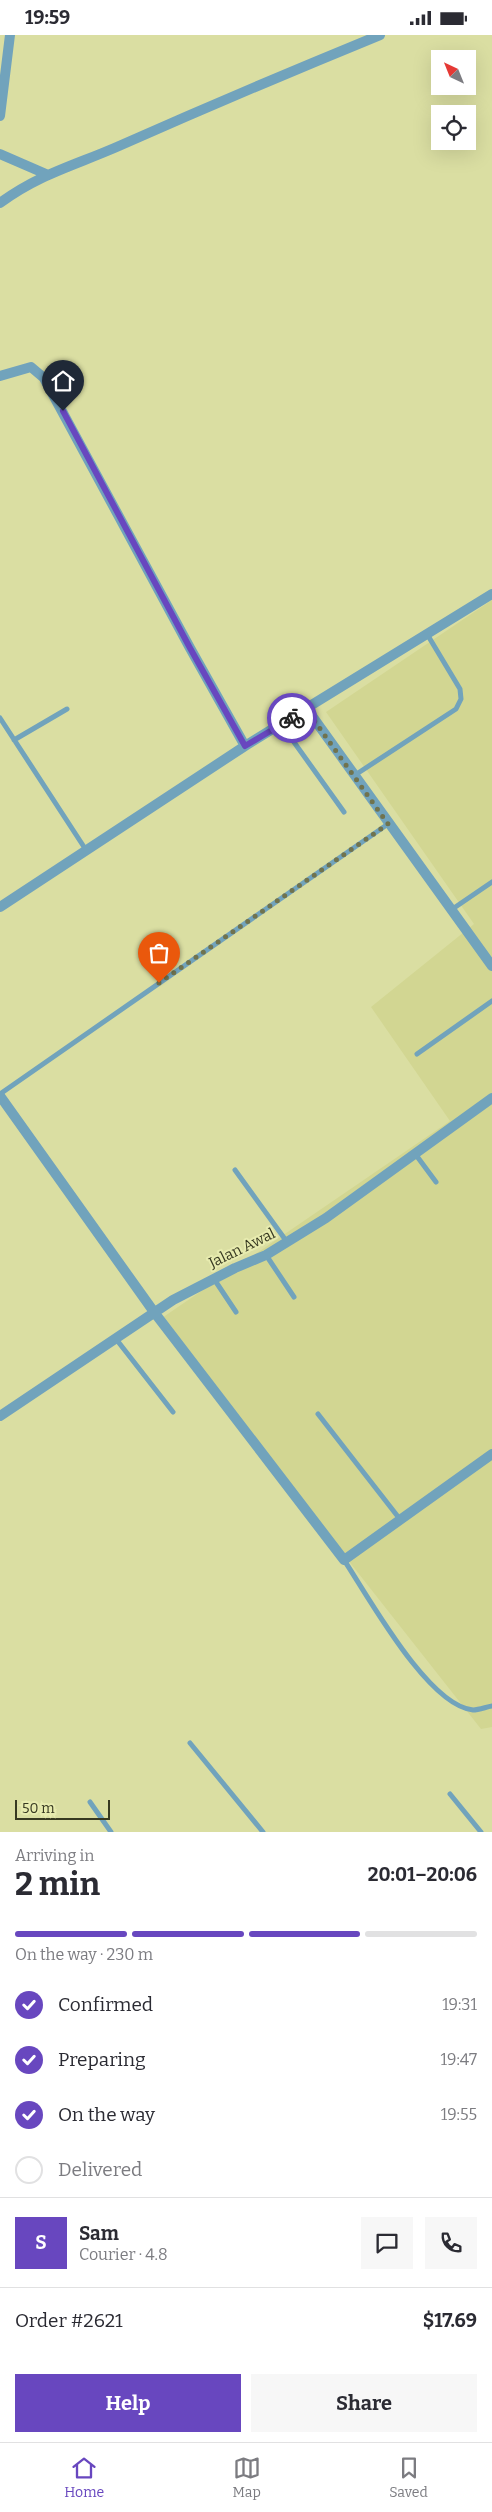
<!DOCTYPE html>
<meta charset="utf-8">
<style>
:root{--surface:#fff;--page:#f7f7f7;--text:#2b2b33;--muted:#7c7c81;--line:#e1e1e2;--accent:#6847bf}
body{margin:0;font-family:Bitter,serif;background:var(--page);color:var(--text);height:100vh;display:flex;flex-direction:column;font-size:19px;white-space:nowrap}
*{box-sizing:border-box;margin:0}
p{font-size:16px;color:var(--muted)}
.icon{flex:none;width:28px;height:28px;fill:none;stroke:currentColor;stroke-width:2;stroke-linecap:round;stroke-linejoin:round}
.map{position:relative;height:1797px;overflow:hidden}
.side{display:flex;flex-direction:column;background:var(--surface);flex:1}
.side>*{flex:none}
.needle{width:32px;rotate:317deg}
.tools{position:absolute;left:431px;top:15px;display:grid;gap:10px}
.tools a{display:grid;place-items:center;width:45px;height:45px;border-radius:0px;background:var(--surface);box-shadow:0 5px 20px #0002;font-size:25px}
.scale{position:absolute;left:15px;bottom:12px;width:95px;box-sizing:border-box;padding-left:5px;border:2px solid #373921;border-top:0;font-size:14px;line-height:18px;white-space:nowrap;color:#373921;-webkit-text-stroke:4px #e7ebaf;paint-order:stroke}
.pin{position:absolute;display:grid;place-items:center;width:42px;height:42px;color:#fff;margin:-51px -21px;border-radius:50% 50% 50% 0;rotate:-45deg;box-shadow:0 0 5px #0007}
.pin .icon{rotate:45deg}
.courier{position:absolute;display:grid;place-items:center;width:50px;height:50px;margin:-25px;border:4px solid #6847bf;border-radius:50%;background:#fff;color:#222;box-shadow:0 1px 6px #0007}
.headline em{font-style:normal;font-weight:700}
.headline div{display:flex;flex-direction:column-reverse}
.headline{display:flex;align-items:center;justify-content:space-between;height:85px;padding:0 15px}
h1{font-size:32px;font-weight:700;line-height:38px}
.bar{display:grid;grid-template-columns:repeat(4,1fr);gap:8px 5px;align-content:center;height:60px;padding:0 15px}
.bar i{height:6px;border-radius:4px;background:var(--line)}
.bar .current{background:var(--accent)}
.bar p{grid-column:span 4}
.line{display:flex;align-items:center;gap:12px;padding:0 15px;border-top:1px solid var(--line)}
.line div{flex:1}
.round{display:grid;place-items:center;flex:none;width:52px;height:52px;border-radius:0px;background:var(--page)}
ol{padding:0 15px;list-style:none}
li{display:flex;align-items:center;gap:15px;height:55px}
li p{margin-inline-start:auto}
li .icon{padding:5px;border-radius:50%;background:var(--accent);color:#fff;stroke-width:4}
li:last-child{color:var(--muted)}
li i{width:28px;height:28px;border:2px solid var(--line);border-radius:50%}
.primary-button{display:flex;gap:10px;margin-top:auto;padding:10px 15px}
.primary-button a{flex:1;height:58px;border-radius:0px;background:var(--accent);color:#fff;font-size:20px;font-weight:700;line-height:58px;text-align:center}
.primary-button a+a{background:var(--page);color:var(--text)}
.status{display:flex;justify-content:space-between;align-items:center;height:35px;padding:0 25px;background:var(--surface);direction:ltr}
.status svg{height:14px;fill:currentColor}
.dock{display:flex;justify-content:space-around;align-items:center;height:70px;border-top:1px solid var(--line);background:var(--surface);font-size:14px;color:var(--muted)}
.dock a{display:grid;justify-items:center;gap:2px}
.dock .current{color:var(--accent)}
.map>svg:first-child{display:block}
.built{fill:#d2d692}
.lines{fill:none;stroke-linecap:round;stroke-linejoin:round}
.lane{stroke:#71a3bc;stroke-width:5}
.street{stroke:#71a3bc;stroke-width:10}
.done{stroke:#70734e;stroke-width:5;stroke-dasharray:0 9}
.route{stroke:#6847bf;stroke-width:6}
.labels{text-anchor:middle;dominant-baseline:central;stroke-width:4;stroke-linejoin:round;paint-order:stroke}
.street-label{font-size:15px;fill:#373921;stroke:#e7ebaf}
</style>
<div class="status"><b>19:59</b><svg viewBox="0 0 49 12"><path d="M0 12V9h3v3zM5 12V6h3v6zM10 12V3h3v9zM15 12V0h3v12zM26 1h20v11H26zM47 4h2v5h-2z"/></svg></div>
<div class="map">
<svg width="492" height="1797" viewBox="0 0 492 1797">
<rect width="100%" height="100%" fill="#dadea2"/>
<!-- built -->
<path class="built" d="M492,565V1692L481,1694L159,1285L450,1086L371,972L474,889L326,677Z"/>
<g class="lines">
<!-- lane -->
<path class="lane" d="M0,683L86,815
M281,689L344,777
M14,705L67,674
M355,740L456,674L461,664L460,654L427,599
M451,875L492,847
M417,1019L492,966
M0,1059L388,789
M416,1120L436,1147
M235,1135L287,1207
M266,1220L294,1262
M214,1244L236,1277
M116,1304L173,1377
M318,1379L399,1483
M344,1525C368,1561 428,1671 473,1675C479,1675 486,1672 492,1671
M190,1708L263,1797
M450,1759L481,1797
M90,1767L111,1797"/>
<!-- street -->
<path class="street" d="M0,81L10,0
M0,119L46,139
M0,168C39,139 76,130 119,111C205,73 292,36 380,0
M0,341L31,332L44,343L190,613L245,711
M307,674L492,931
M0,872L245,711L492,559
M0,1061L154,1277L344,1525L492,1419
M0,1381L173,1265L235,1233L266,1220L326,1183L492,1063"/>
</g>
<g class="lines">
<!-- done -->
<path class="done" d="M159,948L388,789L306,674L292,683"/>
<!-- route -->
<path class="route" d="M63,376L190,613L245,711L292,683"/>
</g>
<g class="labels">
<!-- street labels -->
<g class="street-label">
<text transform="translate(242 1213) rotate(-26)">Jalan Awal</text>
</g>
</g>
</svg>
<div class="tools">
<a><svg class="needle" viewBox="-14 -14 28 28"><path d="M0-13l5 13h-10z" fill="#e53935"/><path d="M0 13l5-13h-10z" fill="#7c7c81"/></svg></a>
<a><svg class="icon" aria-label="locate" viewBox="0 0 24 24"><circle cx="12" cy="12" r="6"/><path d="M12 2v4M12 18v4M2 12h4M18 12h4"/></svg></a>
</div>
<div class="scale">50 m</div>
<div class="pin" style="left:159px;top:948px;background:#ea580c"><svg class="icon" aria-label="bag" viewBox="0 0 24 24"><path d="M5 8h14l-1 12H6zM9 8a3 3 0 0 1 6 0"/></svg></div>
<div class="pin" style="left:63px;top:376px;background:#1f2937"><svg class="icon" aria-label="home" viewBox="0 0 24 24"><path d="M3 11l9-7 9 7M6 9v11h12V9"/></svg></div>
<div class="courier" style="left:292px;top:683px"><svg class="icon" aria-label="bike" viewBox="0 0 24 24"><circle cx="6" cy="16" r="4"/><circle cx="18" cy="16" r="4"/><path d="M6 16l4-8h5l3 8M10 8l3 8H6M13 5h3"/></svg></div>
</div>
<section class="side">
<div class="headline"><div><h1>2 min</h1><p>Arriving in</p></div><em>20:01–20:06</em></div>
<div class="bar"><i class="current"></i><i class="current"></i><i class="current"></i><i></i><p>On the way · 230 m</p></div>
<ol>
<li><svg class="icon" aria-label="check" viewBox="0 0 24 24"><path d="M5 12l5 5 9-10"/></svg>Confirmed<p>19:31</p></li>
<li><svg class="icon" aria-label="check" viewBox="0 0 24 24"><path d="M5 12l5 5 9-10"/></svg>Preparing<p>19:47</p></li>
<li><svg class="icon" aria-label="check" viewBox="0 0 24 24"><path d="M5 12l5 5 9-10"/></svg>On the way<p>19:55</p></li>
<li><i></i>Delivered</li>
</ol>
<div class="line" style="height:90px"><b class="round" style="background:var(--accent);color:#fff">S</b><div><b>Sam</b><p>Courier · 4.8</p></div><a class="round"><svg class="icon" aria-label="chat" viewBox="0 0 24 24"><path d="M4 5h16v11H9l-5 4z"/></svg></a><a class="round"><svg class="icon" aria-label="phone" viewBox="0 0 24 24"><path d="M5 4h4l2 5-3 2q2 4 5 5l2-3 5 2v4C11 20 4 13 5 4z"/></svg></a></div>
<div class="line" style="height:65px"><div>Order #2621</div><b>$17.69</b></div>
<div class="primary-button"><a>Help</a><a>Share</a></div>
</section>
<nav class="dock">
<a class="current"><svg class="icon" aria-label="home" viewBox="0 0 24 24"><path d="M3 11l9-7 9 7M6 9v11h12V9"/></svg>Home</a>
<a><svg class="icon" aria-label="map" viewBox="0 0 24 24"><path d="M3 6l6-2 6 2 6-2v14l-6 2-6-2-6 2zM9 4v14M15 6v14"/></svg>Map</a>
<a><svg class="icon" aria-label="saved" viewBox="0 0 24 24"><path d="M7 4h10v16l-5-4-5 4z"/></svg>Saved</a>
</nav>
